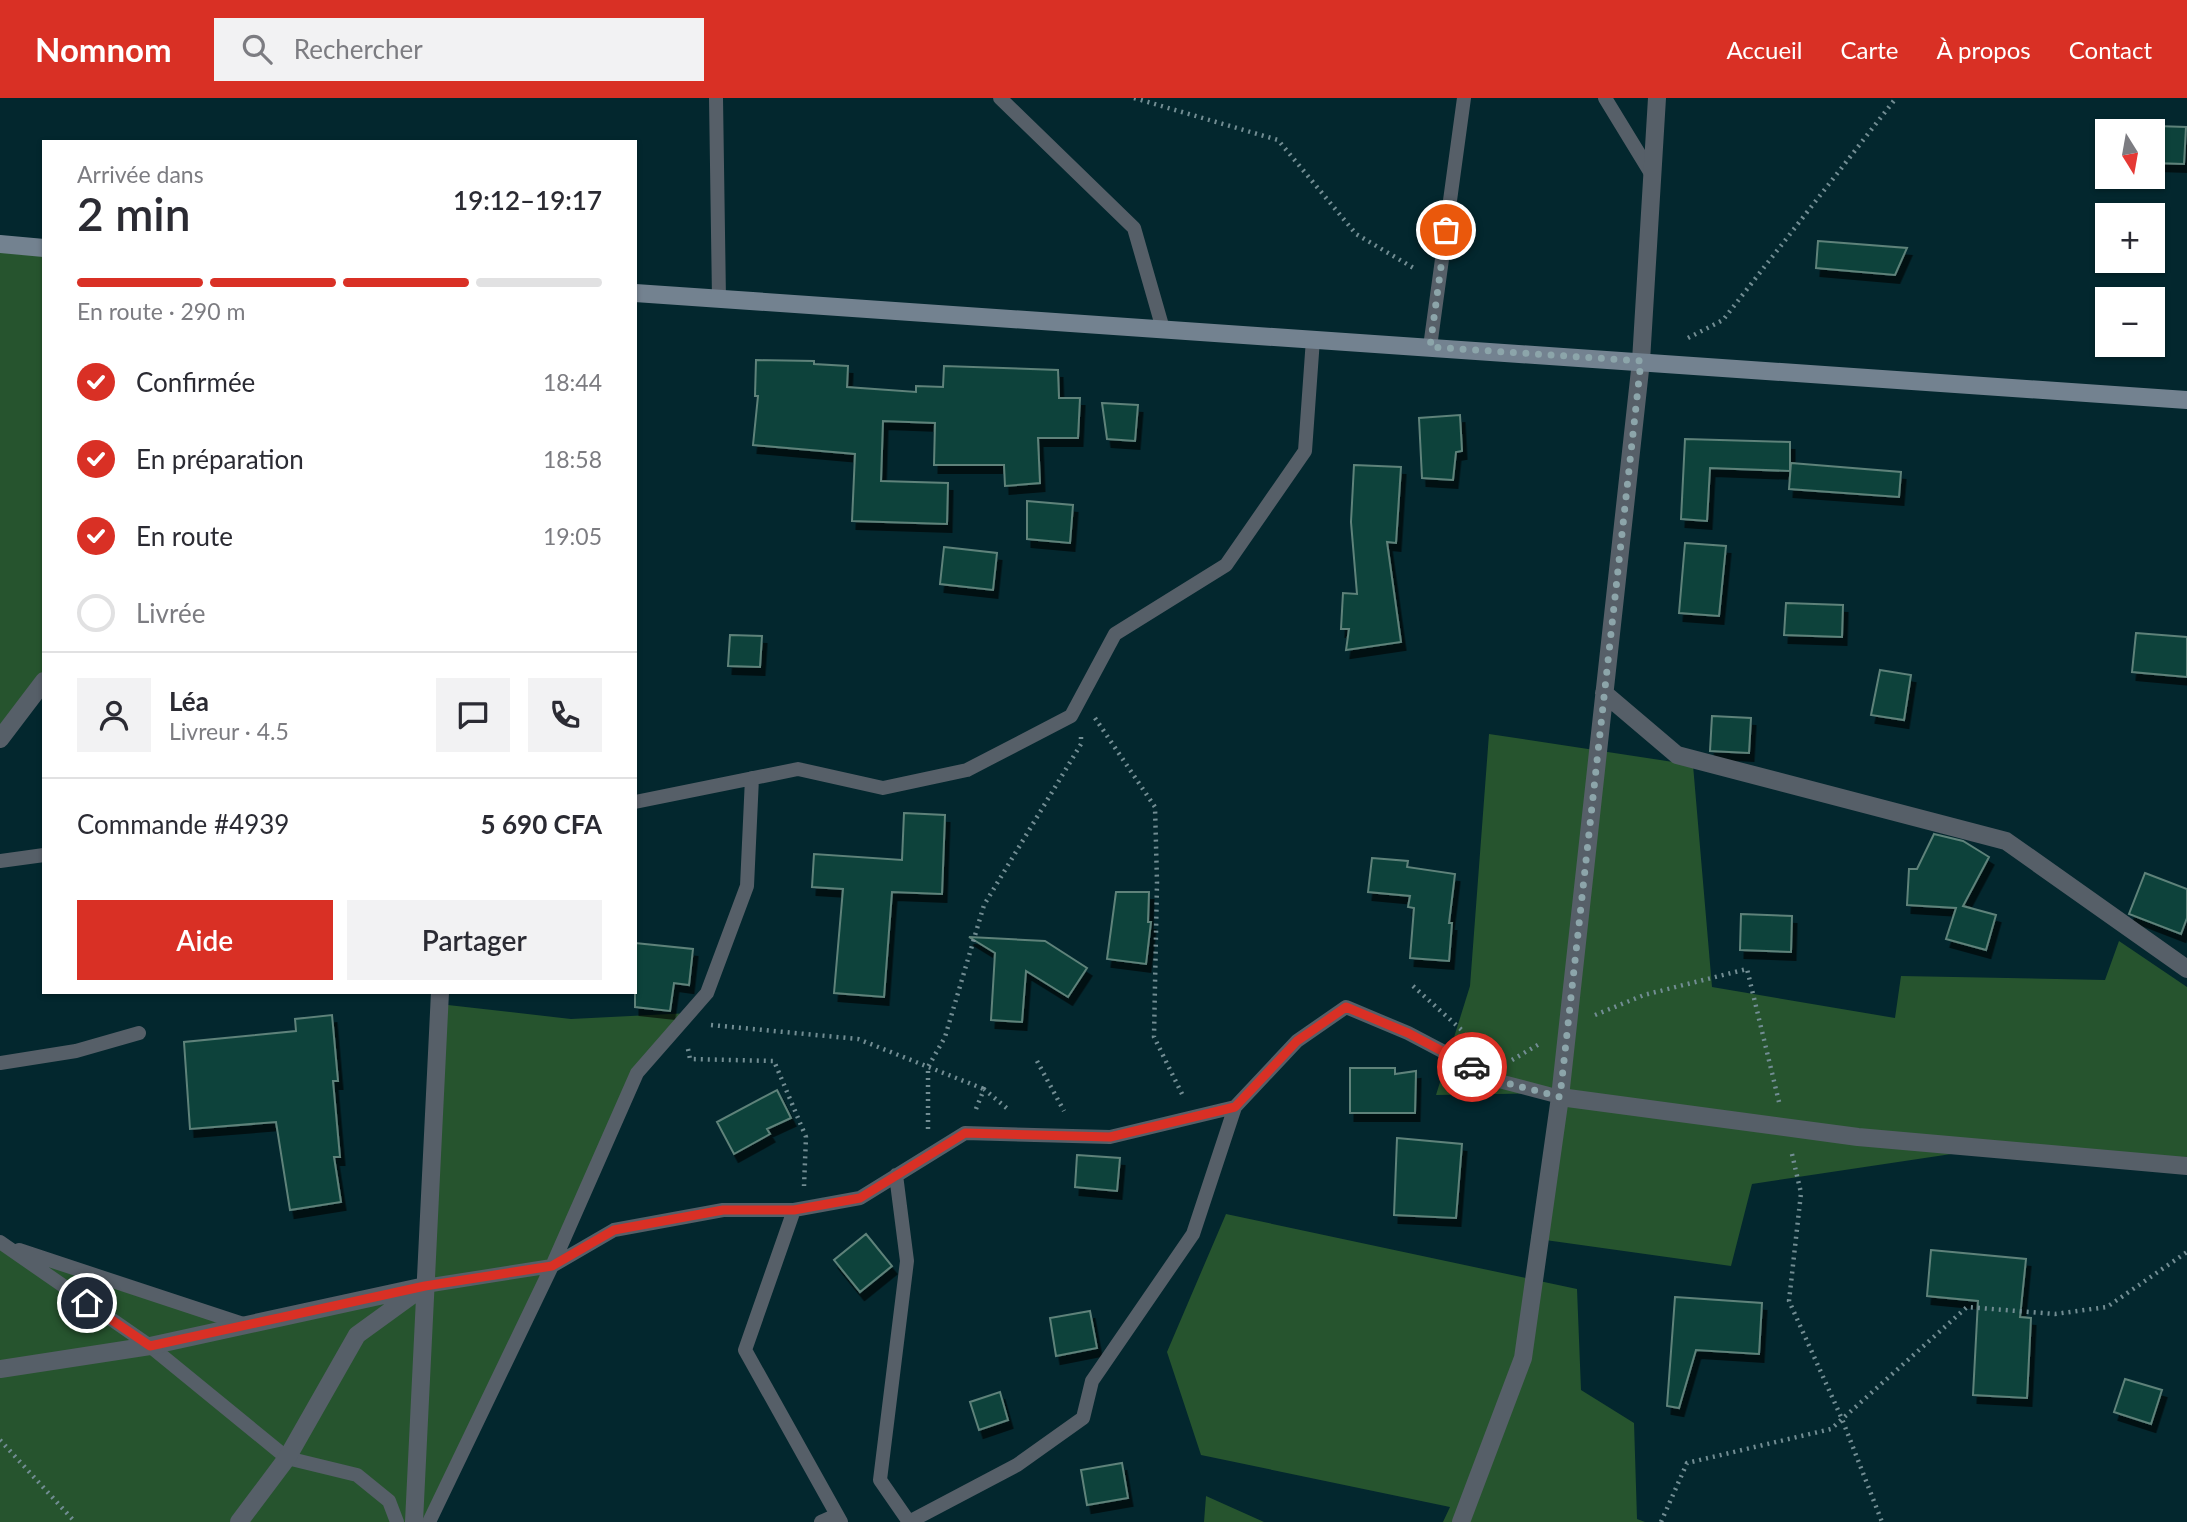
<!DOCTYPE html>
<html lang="fr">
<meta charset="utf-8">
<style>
:root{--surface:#fff;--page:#f2f2f3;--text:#2b2b33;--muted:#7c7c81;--line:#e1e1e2;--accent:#d93025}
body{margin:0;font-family:Lato,sans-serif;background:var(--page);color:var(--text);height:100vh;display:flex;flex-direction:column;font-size:26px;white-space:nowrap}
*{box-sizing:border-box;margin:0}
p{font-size:23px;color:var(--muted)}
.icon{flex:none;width:38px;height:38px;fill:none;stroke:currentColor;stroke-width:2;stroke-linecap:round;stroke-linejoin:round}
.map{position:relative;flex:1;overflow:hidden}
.details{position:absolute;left:42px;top:42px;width:595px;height:854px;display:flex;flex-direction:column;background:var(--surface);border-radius:0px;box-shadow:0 2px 5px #0004}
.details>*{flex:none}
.needle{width:46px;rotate:169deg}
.buttons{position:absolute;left:2095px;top:21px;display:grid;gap:14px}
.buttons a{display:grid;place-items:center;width:70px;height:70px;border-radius:0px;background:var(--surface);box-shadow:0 2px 5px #0004;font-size:35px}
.pin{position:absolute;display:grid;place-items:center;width:60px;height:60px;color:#fff;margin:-30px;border:4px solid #fff;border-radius:50%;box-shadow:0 2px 7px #0007}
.courier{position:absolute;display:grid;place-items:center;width:70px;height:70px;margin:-35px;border:5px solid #d93025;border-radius:50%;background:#fff;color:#222;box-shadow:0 2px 9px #0007}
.head em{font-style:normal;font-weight:600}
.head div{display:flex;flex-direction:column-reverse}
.head{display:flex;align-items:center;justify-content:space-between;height:119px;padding:0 35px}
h1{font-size:46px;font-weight:600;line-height:52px}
.bar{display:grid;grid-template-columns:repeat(4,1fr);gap:10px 7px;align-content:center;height:84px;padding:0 35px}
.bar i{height:9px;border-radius:5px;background:var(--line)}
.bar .on{background:var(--accent)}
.bar p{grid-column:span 4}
.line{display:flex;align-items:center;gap:18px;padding:0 35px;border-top:2px solid var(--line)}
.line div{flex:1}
.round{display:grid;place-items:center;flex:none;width:74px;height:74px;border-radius:0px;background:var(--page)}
ol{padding:0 35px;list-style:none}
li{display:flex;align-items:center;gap:21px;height:77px}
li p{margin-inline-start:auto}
li .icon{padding:7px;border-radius:50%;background:var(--accent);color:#fff;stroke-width:4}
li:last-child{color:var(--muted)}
li i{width:38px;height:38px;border:4px solid var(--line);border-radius:50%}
.cta{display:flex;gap:14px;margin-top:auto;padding:14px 35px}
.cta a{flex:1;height:80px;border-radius:0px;background:var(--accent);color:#fff;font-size:28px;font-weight:600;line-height:80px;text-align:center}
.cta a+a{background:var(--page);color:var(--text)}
header{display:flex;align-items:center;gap:42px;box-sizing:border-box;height:98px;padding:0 35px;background:var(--accent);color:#fff}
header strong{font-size:33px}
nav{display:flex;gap:38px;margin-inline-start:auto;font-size:24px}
.search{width:490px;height:63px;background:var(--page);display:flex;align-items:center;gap:18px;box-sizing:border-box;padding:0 24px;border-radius:0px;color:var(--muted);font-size:26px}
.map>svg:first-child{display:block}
.green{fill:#26542e}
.building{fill:#0c433b;stroke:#5e827a;stroke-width:2;filter:url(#shadow)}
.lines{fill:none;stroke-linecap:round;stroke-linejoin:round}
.path{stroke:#728d93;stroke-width:4.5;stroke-dasharray:2 5;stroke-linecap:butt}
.lane{stroke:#565f68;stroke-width:14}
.street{stroke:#565f68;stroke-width:18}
.secondary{stroke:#738290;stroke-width:18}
.done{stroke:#8ca5aa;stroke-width:7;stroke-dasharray:0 12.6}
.route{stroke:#d93025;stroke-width:9}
</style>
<header>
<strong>Nomnom</strong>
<div class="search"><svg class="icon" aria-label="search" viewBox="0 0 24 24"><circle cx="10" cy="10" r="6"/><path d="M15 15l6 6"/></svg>Rechercher</div>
<nav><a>Accueil</a><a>Carte</a><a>À propos</a><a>Contact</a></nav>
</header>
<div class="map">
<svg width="2187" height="1424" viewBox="0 0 2187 1424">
<defs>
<filter id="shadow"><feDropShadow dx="4.5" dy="8" stdDeviation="0" flood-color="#0009"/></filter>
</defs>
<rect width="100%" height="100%" fill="#03272e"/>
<!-- green -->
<path class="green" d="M0,146L44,150V583L0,641Z
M1489,636L1693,667L1712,889L1895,920L1901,878L2105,882L2119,843L2187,889V1075L1998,1049L1752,1086L1731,1168L1531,1140L1564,995L1436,997L1470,888Z
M439,906L571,921L690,915L637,975L429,1424H0V1145L247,1227L425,1188Z
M1226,1116L1577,1191L1581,1292L1634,1325L1637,1421L1645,1424H1443L1450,1409L1201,1357L1167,1254Z
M1206,1398L1264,1424H1204Z"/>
<!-- building -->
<path class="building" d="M2156,28L2186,29L2184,66L2154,65Z
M1818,143L1907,150L1895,177L1816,170Z
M756,262L814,263V266L848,268L847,289L916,294V288L943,289L944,268L1058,272L1059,300H1080L1078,340H1038L1040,385L1005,388L1004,367H934L935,325L883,323L881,383L948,385L947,426L852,423L855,356L753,347L758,298H755Z
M1102,305L1138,307L1135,343L1107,341Z
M1460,317L1462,353L1456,354L1453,382L1422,380L1419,320Z
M1685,341L1790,344V373L1710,370L1707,423L1681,421Z
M1791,365L1901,374L1899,399L1789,391Z
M1354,367L1401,369L1396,445L1387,444L1401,544L1346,552L1349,531H1341L1343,495L1357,496L1351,424Z
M1027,403L1073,407L1070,445L1027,441Z
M1685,445L1726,448L1719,518L1679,515Z
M944,449L997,455L993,492L940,486Z
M1786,505L1843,507L1842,539L1784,537Z
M2136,535L2187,539V579L2132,574Z
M730,537L762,538L760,569L728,568Z
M1880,572L1911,577L1904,622L1871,617Z
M1712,618L1751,620L1749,655L1710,653Z
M904,715L945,717L942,796L892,794L884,899L834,895L843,791L812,789L814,756L902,762Z
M1934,736L1963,743L1989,759L1963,808L1996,817L1986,852L1946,841L1956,810L1907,807L1909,771H1917Z
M1372,760L1408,763L1407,769L1455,776L1449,825H1452L1449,863L1410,860L1414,810L1408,809L1410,798L1368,794Z
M2145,775L2187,791V820L2181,836L2129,816Z
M1116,794H1149L1148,824H1151L1146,866L1107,861Z
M1741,816L1792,818L1791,854L1740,852Z
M969,839L1045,843L1087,870L1068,899L1026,873L1022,924L991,922L995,855Z
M635,845L693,851L689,887L674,885L670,913L635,909Z
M332,917L338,983H333L340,1059H334L341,1104L290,1112L276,1024L190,1031L184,944L296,933L295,921Z
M1350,970H1395V976L1416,973L1415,1015H1350Z
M777,992L791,1020L767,1031L770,1036L734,1056L717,1024Z
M1397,1040L1462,1046L1456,1120L1394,1117Z
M1077,1057L1120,1060L1117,1093L1075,1089Z
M866,1136L892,1168L860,1194L834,1162Z
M1931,1152L2026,1161L2020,1219L2031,1220L2027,1300L1973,1297L1978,1203L1927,1198Z
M1675,1199L1762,1205L1759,1256L1696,1252L1679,1310L1667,1308Z
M1090,1213L1097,1250L1056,1258L1050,1220Z
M2125,1281L2162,1292L2151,1326L2114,1314Z
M1000,1294L1008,1322L979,1332L970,1304Z
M1122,1365L1128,1400L1087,1407L1081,1372Z"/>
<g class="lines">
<!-- path -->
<path class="path" d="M1134,0L1278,42L1356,136L1417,172
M1688,240L1723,222L1896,0
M1095,620L1155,709L1157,784L1154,939L1182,996
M1413,888L1465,935
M1595,917L1644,897L1747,871L1779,1004
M711,927L858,941L984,991
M688,951L690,961L774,963L806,1039L804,1088
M1512,962L1541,945
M1037,963L1064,1013
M976,1011L984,991L1009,1012
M928,1031V969L945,939L984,807L1081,646V639
M1792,1056L1801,1095L1789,1203L1842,1321L1882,1424
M0,1342L75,1424
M1661,1424L1687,1365L1831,1331L1967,1209L2055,1216L2107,1209L2187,1154"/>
<!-- lane -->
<path class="lane" d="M716,0L719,201
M1000,0L1134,130L1163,231
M1605,0L1652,77
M1430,249L1464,0
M635,704L798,671L883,690L967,672L1071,618L1115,536L1226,467L1305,353L1313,241
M0,763L44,757
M0,965L76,953L139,935
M896,1077L907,1163L880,1382L909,1424
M794,1112L745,1252L841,1424
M0,1144L150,1248L287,1360L357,1377L389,1403L397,1424
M19,1152L246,1227
M425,1188L552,1168L614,1132L723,1112H794L860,1100L965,1035L1110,1039L1235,1009L1297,943L1346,909L1408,935L1499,983L1560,999
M429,1424L552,1168L637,975L707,895L747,788L752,680
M821,1424L837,1417
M909,1424L1017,1367L1083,1320L1092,1283L1193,1136L1235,1009"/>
<!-- street -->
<path class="street" d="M1604,595L1677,657L2006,743L2187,871
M0,641L44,583
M1560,999L1858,1039L2187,1068
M0,1271L150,1248L425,1188
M239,1424L287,1360L357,1237L419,1192
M414,1424L440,894
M1461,1424L1523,1260L1560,999L1641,263L1657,0"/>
<!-- secondary -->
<path class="secondary" d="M0,146L44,150
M635,195L2187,302"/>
</g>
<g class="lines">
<!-- done -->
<path class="done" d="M1446,132L1430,249L1641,263L1560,999L1499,983L1472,969"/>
<!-- route -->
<path class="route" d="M87,1205L150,1248L425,1188L552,1168L614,1132L723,1112H794L860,1100L965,1035L1110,1039L1235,1009L1297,943L1346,909L1408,935L1472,969"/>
</g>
</svg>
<div class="buttons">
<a><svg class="needle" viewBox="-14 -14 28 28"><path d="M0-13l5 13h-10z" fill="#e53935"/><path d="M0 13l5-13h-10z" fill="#7c7c81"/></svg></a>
<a>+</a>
<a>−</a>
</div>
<div class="pin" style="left:1446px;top:132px;background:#ea580c"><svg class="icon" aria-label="bag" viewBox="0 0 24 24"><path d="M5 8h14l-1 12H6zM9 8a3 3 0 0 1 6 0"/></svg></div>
<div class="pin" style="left:87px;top:1205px;background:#1f2937"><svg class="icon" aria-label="home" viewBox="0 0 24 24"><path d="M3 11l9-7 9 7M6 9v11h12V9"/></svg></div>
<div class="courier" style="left:1472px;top:969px"><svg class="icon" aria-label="car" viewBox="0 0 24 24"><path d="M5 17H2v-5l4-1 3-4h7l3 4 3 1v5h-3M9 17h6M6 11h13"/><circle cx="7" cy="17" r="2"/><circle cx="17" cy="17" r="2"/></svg></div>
<section class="details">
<div class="head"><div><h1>2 min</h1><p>Arrivée dans</p></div><em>19:12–19:17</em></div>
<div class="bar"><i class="on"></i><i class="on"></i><i class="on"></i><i></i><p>En route · 290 m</p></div>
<ol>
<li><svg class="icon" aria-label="check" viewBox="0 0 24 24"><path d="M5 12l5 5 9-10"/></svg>Confirmée<p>18:44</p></li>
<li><svg class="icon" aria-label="check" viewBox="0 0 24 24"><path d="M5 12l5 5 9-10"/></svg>En préparation<p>18:58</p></li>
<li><svg class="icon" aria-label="check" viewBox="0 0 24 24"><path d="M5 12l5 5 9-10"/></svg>En route<p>19:05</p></li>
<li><i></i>Livrée</li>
</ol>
<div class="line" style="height:126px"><a class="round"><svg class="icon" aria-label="person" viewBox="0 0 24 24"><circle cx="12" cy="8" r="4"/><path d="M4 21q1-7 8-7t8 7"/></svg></a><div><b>Léa</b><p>Livreur · 4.5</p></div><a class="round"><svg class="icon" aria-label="chat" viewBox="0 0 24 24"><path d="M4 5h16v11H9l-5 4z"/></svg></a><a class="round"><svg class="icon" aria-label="phone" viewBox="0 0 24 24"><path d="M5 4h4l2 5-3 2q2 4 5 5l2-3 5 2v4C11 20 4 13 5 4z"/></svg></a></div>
<div class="line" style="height:91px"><div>Commande #4939</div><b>5 690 CFA</b></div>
<div class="cta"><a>Aide</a><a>Partager</a></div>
</section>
</div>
